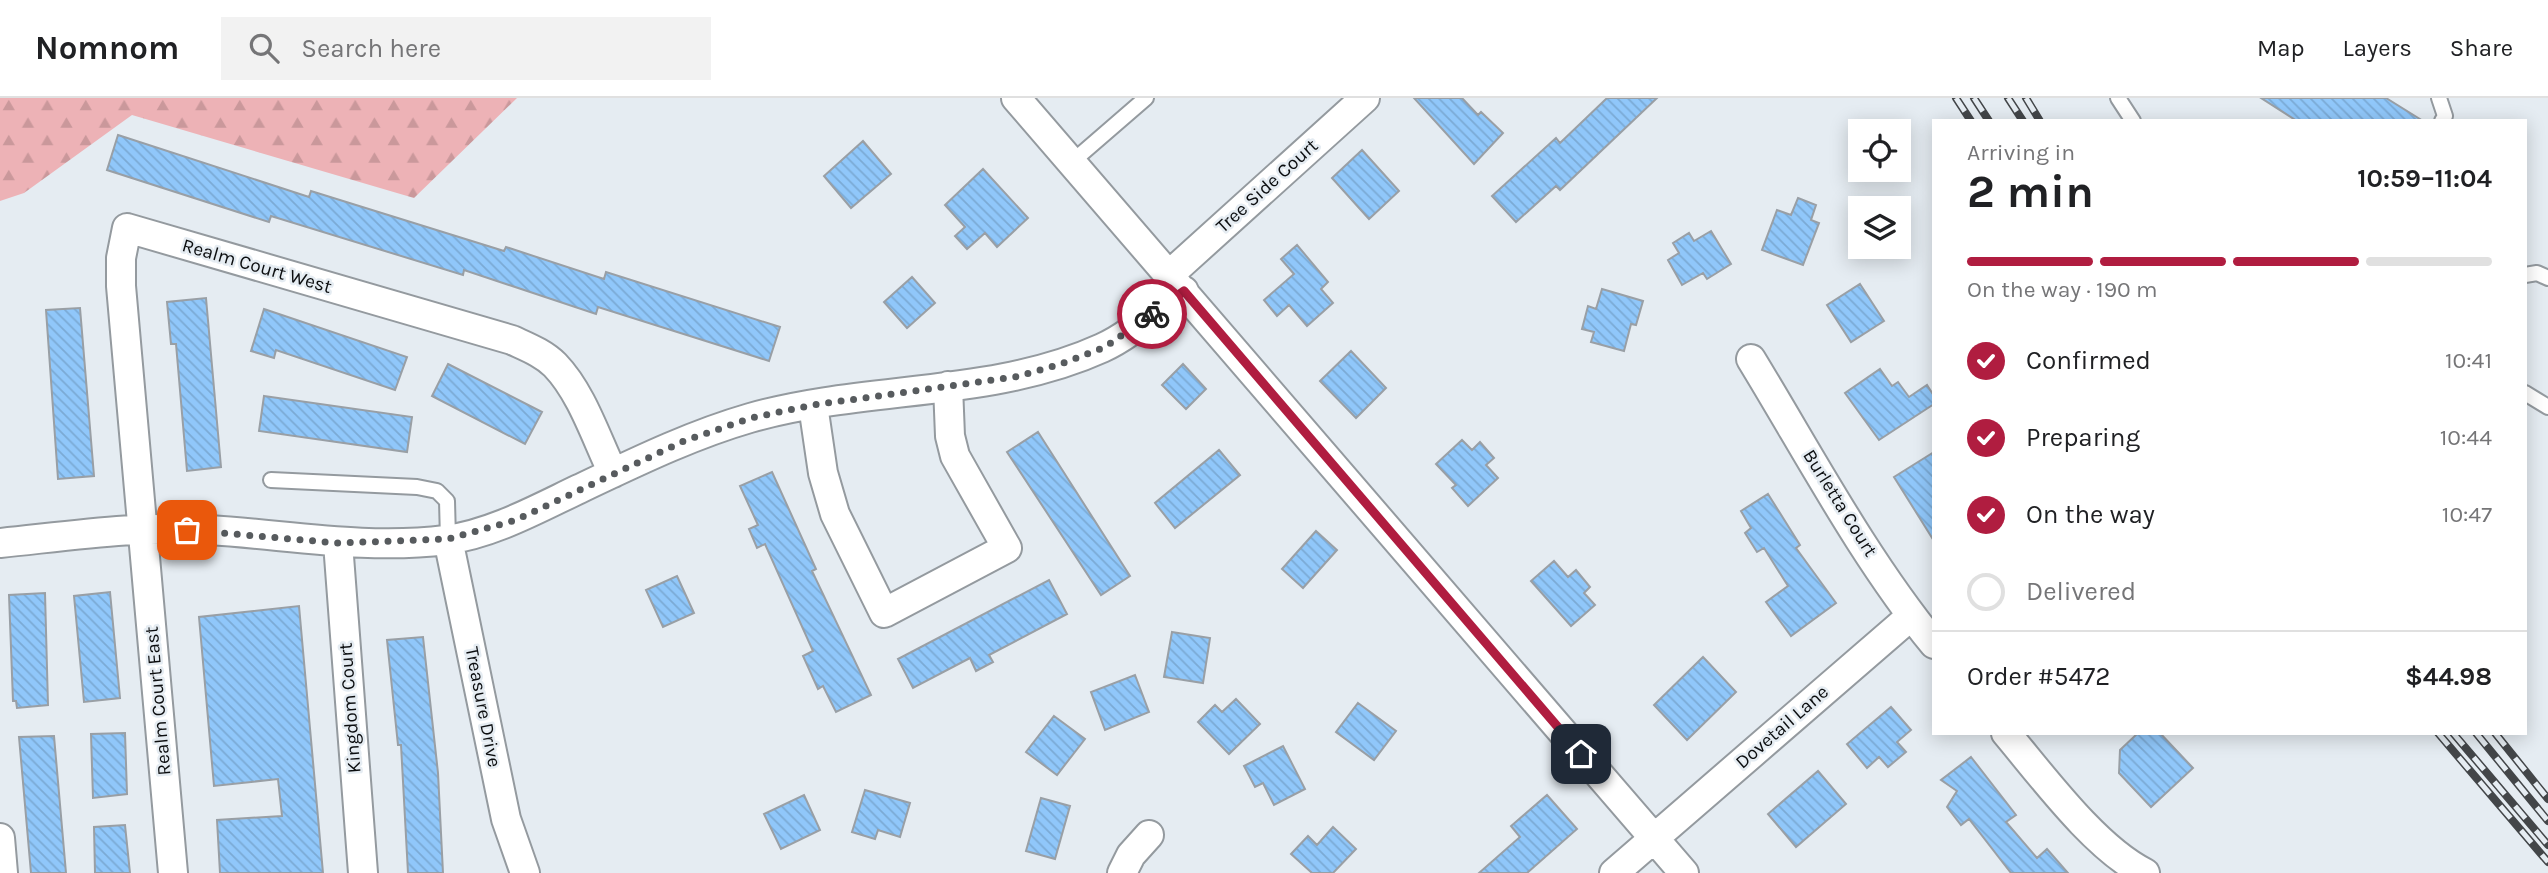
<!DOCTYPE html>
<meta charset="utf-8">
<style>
:root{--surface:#fff;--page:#f2f2f2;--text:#202124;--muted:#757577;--line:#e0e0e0;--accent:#b01d40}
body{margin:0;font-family:Karla,sans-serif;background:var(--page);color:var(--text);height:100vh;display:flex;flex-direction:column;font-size:26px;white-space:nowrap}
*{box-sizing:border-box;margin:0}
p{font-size:23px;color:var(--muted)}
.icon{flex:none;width:38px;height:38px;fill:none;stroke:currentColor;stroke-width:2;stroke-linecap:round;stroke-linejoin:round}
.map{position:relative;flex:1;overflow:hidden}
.panel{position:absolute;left:1932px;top:21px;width:595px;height:616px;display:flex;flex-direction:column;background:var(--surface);border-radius:0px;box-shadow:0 4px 18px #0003}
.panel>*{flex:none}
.controls{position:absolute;left:1848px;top:21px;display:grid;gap:14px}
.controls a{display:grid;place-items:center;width:63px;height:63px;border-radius:0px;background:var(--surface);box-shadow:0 4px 18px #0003;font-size:35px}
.pin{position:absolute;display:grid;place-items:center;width:60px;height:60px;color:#fff;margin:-30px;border-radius:14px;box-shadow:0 4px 10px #0006}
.courier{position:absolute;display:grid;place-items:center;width:70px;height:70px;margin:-35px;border:5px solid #b01d40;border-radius:50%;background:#fff;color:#222;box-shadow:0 2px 9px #0007}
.head em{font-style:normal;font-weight:700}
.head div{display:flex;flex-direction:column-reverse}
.head{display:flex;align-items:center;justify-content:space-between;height:119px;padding:0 35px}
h1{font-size:46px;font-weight:700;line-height:52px}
.bar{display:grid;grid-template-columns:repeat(4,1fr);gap:10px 7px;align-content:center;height:84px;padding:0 35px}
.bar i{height:9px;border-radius:5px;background:var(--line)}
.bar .selected{background:var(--accent)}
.bar p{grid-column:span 4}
.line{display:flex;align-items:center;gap:18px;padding:0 35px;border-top:2px solid var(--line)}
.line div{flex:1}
ol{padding:0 35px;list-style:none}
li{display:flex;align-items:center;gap:21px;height:77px}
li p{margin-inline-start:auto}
li .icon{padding:7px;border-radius:50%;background:var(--accent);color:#fff;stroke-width:4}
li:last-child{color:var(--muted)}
li i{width:38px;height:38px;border:4px solid var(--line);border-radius:50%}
header{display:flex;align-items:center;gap:42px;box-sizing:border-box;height:98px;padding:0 35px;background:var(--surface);border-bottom:2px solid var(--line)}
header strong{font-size:33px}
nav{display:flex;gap:38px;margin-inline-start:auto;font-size:24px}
.search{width:490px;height:63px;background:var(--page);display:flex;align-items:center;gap:18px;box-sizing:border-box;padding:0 24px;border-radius:0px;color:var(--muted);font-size:26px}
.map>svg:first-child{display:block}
.forest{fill:url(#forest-firs)}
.building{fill:url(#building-back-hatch);stroke:#999fa5;stroke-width:2}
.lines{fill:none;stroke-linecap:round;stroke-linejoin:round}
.lane-casing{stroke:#949a9f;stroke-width:18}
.street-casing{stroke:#949a9f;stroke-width:32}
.lane{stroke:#fff;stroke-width:14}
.street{stroke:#fff;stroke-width:28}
.rail-casing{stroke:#434649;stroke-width:8}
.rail{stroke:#e5ecf2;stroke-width:5;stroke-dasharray:16;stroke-linecap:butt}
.done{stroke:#575b5e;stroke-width:7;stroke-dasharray:0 12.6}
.route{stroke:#b01d40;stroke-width:9}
.labels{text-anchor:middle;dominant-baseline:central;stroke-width:5;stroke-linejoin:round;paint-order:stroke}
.street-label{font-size:19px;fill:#0b0d0f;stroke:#e5ecf2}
</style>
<header>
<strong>Nomnom</strong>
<div class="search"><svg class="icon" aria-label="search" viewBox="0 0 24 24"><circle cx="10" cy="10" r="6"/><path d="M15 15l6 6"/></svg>Search here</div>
<nav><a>Map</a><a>Layers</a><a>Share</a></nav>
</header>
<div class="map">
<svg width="2548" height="775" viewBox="0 0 2548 775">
<defs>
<pattern id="forest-firs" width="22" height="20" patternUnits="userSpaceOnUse" patternTransform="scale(1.75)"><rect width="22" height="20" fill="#edb2b6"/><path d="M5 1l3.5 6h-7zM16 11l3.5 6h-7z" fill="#ca989b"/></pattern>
<pattern id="building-back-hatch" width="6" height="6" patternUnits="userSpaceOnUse" patternTransform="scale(1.75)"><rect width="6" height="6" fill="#90c7fa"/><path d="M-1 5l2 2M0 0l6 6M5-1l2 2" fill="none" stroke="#7baad5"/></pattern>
</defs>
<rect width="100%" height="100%" fill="#e5ecf2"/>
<!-- forest -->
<path class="forest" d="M0,0H517L414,100L132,17L24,95L0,103Z"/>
<!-- building -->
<path class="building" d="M1414,0H1462L1478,17L1481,14L1503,35L1474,66Z
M1607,0H1657L1560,92L1556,88L1516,124L1492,98L1556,40L1560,45Z
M2261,0H2386L2423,23H2297Z
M118,37L309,99L311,93L504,153L506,149L604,181L606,174L780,229L769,263L598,209L596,216L464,172L463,177L271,118L269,124L107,72Z
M863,43L891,76L851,110L824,78Z
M1362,52L1399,93L1369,121L1332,80Z
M983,71L1028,120L997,149L985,135L967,151L955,138L965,129L945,107Z
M1798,100L1816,107L1811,122L1819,125L1803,167L1762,152L1777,112L1791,117Z
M1711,133L1731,166L1707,181L1703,175L1682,187L1668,162L1679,155L1673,145L1689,135L1694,143Z
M1297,147L1328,184L1321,191L1333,205L1307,228L1289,207L1277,218L1264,202L1294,176L1281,161Z
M912,179L935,205L907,230L884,204Z
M1860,186L1884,223L1851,244L1827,207Z
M1602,191L1643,203L1636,227L1631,226L1624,253L1591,244L1594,234L1582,231L1588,208L1596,211Z
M206,200L221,369L187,373L176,246H171L167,204Z
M80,210L94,378L58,381L46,212Z
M264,211L407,259L395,292L276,252L274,260L251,253Z
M1351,253L1386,290L1356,320L1320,283Z
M448,266L542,314L525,346L432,298Z
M1183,266L1206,291L1186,311L1162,287Z
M1880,271L1892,288L1898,284L1909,299L1927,287L1934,298V306L1879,342L1845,295Z
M264,298L412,319L407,354L259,333Z
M1038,334L1130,478L1101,497L1007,354Z
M1462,342L1472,352L1480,344L1494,360L1486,367L1498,380L1468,408L1452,390L1456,387L1436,366Z
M1219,352L1240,377L1175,430L1155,405Z
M1934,354V443L1894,379Z
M772,374L816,471L812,473L871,597L836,614L823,588L818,591L803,558L813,553L765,446L757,450L749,431L758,427L740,388Z
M1768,396L1800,447L1796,450L1836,505L1791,538L1766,504L1788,488L1764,450L1757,454L1745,435L1751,430L1741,413Z
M1316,433L1337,452L1303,490L1282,471Z
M1554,463L1568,479L1576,472L1590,489L1584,495L1595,507L1571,528L1531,483Z
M677,478L694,515L663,529L646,492Z
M1049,482L1067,516L989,557L993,564L976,573L970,560L913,590L898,561Z
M110,494L120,600L84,604L74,498Z
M45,495L48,607L17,610L16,603H13L9,497Z
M299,508L323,775H220L217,722L282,718L278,681L214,688L199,519Z
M1172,534L1210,540L1203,585L1164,579Z
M423,539L438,675L443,775H408L401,647H398L387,542Z
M1703,559L1736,594L1687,642L1654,607Z
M1135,577L1149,614L1105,632L1091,594Z
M1236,601L1260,626L1229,656L1198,624L1215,607L1222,614Z
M1358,605L1396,633L1374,662L1336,634Z
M1891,609L1911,632L1897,644L1906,654L1888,669L1879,659L1867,670L1847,646Z
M1054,618L1085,641L1057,677L1026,654Z
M125,635L127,696L93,700L91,636Z
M2138,635H2160L2193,670L2151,709L2119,675L2120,652Z
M54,638L66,775H31L19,639Z
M1283,648L1305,691L1274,707L1263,685L1255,689L1244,668Z
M1971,659L2016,717L2006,724L2037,760L2047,751L2068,775H2011L1969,721L1961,727L1947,709L1957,693L1941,682Z
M1818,673L1846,706L1796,749L1768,716Z
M865,692L910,705L900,739L878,732L875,741L852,734Z
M804,697L820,732L781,751L764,716Z
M1547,697L1577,731L1527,775H1479L1520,739L1511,728Z
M1041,700L1070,708L1055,761L1026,753Z
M125,727L130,775H95L94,729Z
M1333,729L1356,751L1333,775H1312L1291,756L1308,738L1317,747Z"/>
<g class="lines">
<defs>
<path id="lane" d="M2118,0L2133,23
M2439,0L2445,18L2442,23
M1072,64L1146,0
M2525,177L2537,175L2548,180
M2525,295L2548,309
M271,382L417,389L437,393L447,403L448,441"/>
<path id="street" d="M1016,0L1684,775
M1169,177L1365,0
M1751,261C1809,356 1863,459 1934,546
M813,307L823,375L835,416L884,515L1007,450L955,358L950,338L948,288
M448,441L506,721L525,775
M0,445C69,438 141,427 210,432C289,437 366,452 446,442C492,436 537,411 579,391C634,365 691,337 750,320C866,287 992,300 1102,250C1131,237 1158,211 1184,193
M338,445L363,775
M2006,635C2043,679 2095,750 2145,775
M0,740L3,775
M173,775L121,188V160L127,130L512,242C527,249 543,255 555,267C582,295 596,340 613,375
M1122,775L1131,757L1149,737
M1614,775L1911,518"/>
</defs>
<!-- lane casing -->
<use href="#lane" class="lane-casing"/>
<!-- street casing -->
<use href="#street" class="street-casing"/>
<!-- lane -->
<use href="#lane" class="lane"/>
<!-- street -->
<use href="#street" class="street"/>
<defs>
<path id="rail" d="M1956,0L1971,23
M1974,0L1989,23
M2008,0L2023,23
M2026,0L2040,23
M2438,635L2548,764
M2453,635L2548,747
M2476,635L2548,723
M2495,635L2548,701"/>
</defs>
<!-- rail casing -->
<use href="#rail" class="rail-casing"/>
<!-- rail -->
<use href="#rail" class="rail"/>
</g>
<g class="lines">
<!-- done -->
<path class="done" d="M187,432L338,445L448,441L516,422L684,343L751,320L813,307L1015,279L1058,267L1105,249L1152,216"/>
<!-- route -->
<path class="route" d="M1152,216L1184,193L1581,656"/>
</g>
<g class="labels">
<!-- street labels -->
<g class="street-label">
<text transform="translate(1267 88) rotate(-42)">Tree Side Court</text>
<text transform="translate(257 168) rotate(16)">Realm Court West</text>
<text transform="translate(1840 405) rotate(58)">Burletta Court</text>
<text transform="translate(158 603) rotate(-95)">Realm Court East</text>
<text transform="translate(483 609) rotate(79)">Treasure Drive</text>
<text transform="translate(350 610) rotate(-94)">Kingdom Court</text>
<text transform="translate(1782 629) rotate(-41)">Dovetail Lane</text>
</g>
</g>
</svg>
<div class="controls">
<a><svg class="icon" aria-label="locate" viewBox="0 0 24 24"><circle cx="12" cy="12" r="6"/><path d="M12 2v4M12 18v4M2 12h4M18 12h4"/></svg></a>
<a><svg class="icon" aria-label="layers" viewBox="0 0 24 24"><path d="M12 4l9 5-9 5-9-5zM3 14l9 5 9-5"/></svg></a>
</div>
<div class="pin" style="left:187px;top:432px;background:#ea580c"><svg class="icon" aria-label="bag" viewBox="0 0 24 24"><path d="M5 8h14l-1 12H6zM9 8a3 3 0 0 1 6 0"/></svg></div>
<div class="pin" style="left:1581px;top:656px;background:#1f2937"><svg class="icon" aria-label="home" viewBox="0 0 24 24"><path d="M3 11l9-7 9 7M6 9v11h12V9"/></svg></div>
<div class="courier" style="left:1152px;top:216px"><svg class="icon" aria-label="bike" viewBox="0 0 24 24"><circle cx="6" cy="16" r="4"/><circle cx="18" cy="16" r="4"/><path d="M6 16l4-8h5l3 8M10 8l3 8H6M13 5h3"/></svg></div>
<section class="panel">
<div class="head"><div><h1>2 min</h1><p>Arriving in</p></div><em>10:59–11:04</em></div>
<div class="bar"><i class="selected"></i><i class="selected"></i><i class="selected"></i><i></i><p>On the way · 190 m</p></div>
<ol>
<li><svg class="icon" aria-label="check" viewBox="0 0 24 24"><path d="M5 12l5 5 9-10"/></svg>Confirmed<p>10:41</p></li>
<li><svg class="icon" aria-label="check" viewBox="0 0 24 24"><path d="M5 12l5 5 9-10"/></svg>Preparing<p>10:44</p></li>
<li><svg class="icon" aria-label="check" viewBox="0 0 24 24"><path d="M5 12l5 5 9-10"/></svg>On the way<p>10:47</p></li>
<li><i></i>Delivered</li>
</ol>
<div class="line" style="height:91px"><div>Order #5472</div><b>$44.98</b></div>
</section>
</div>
